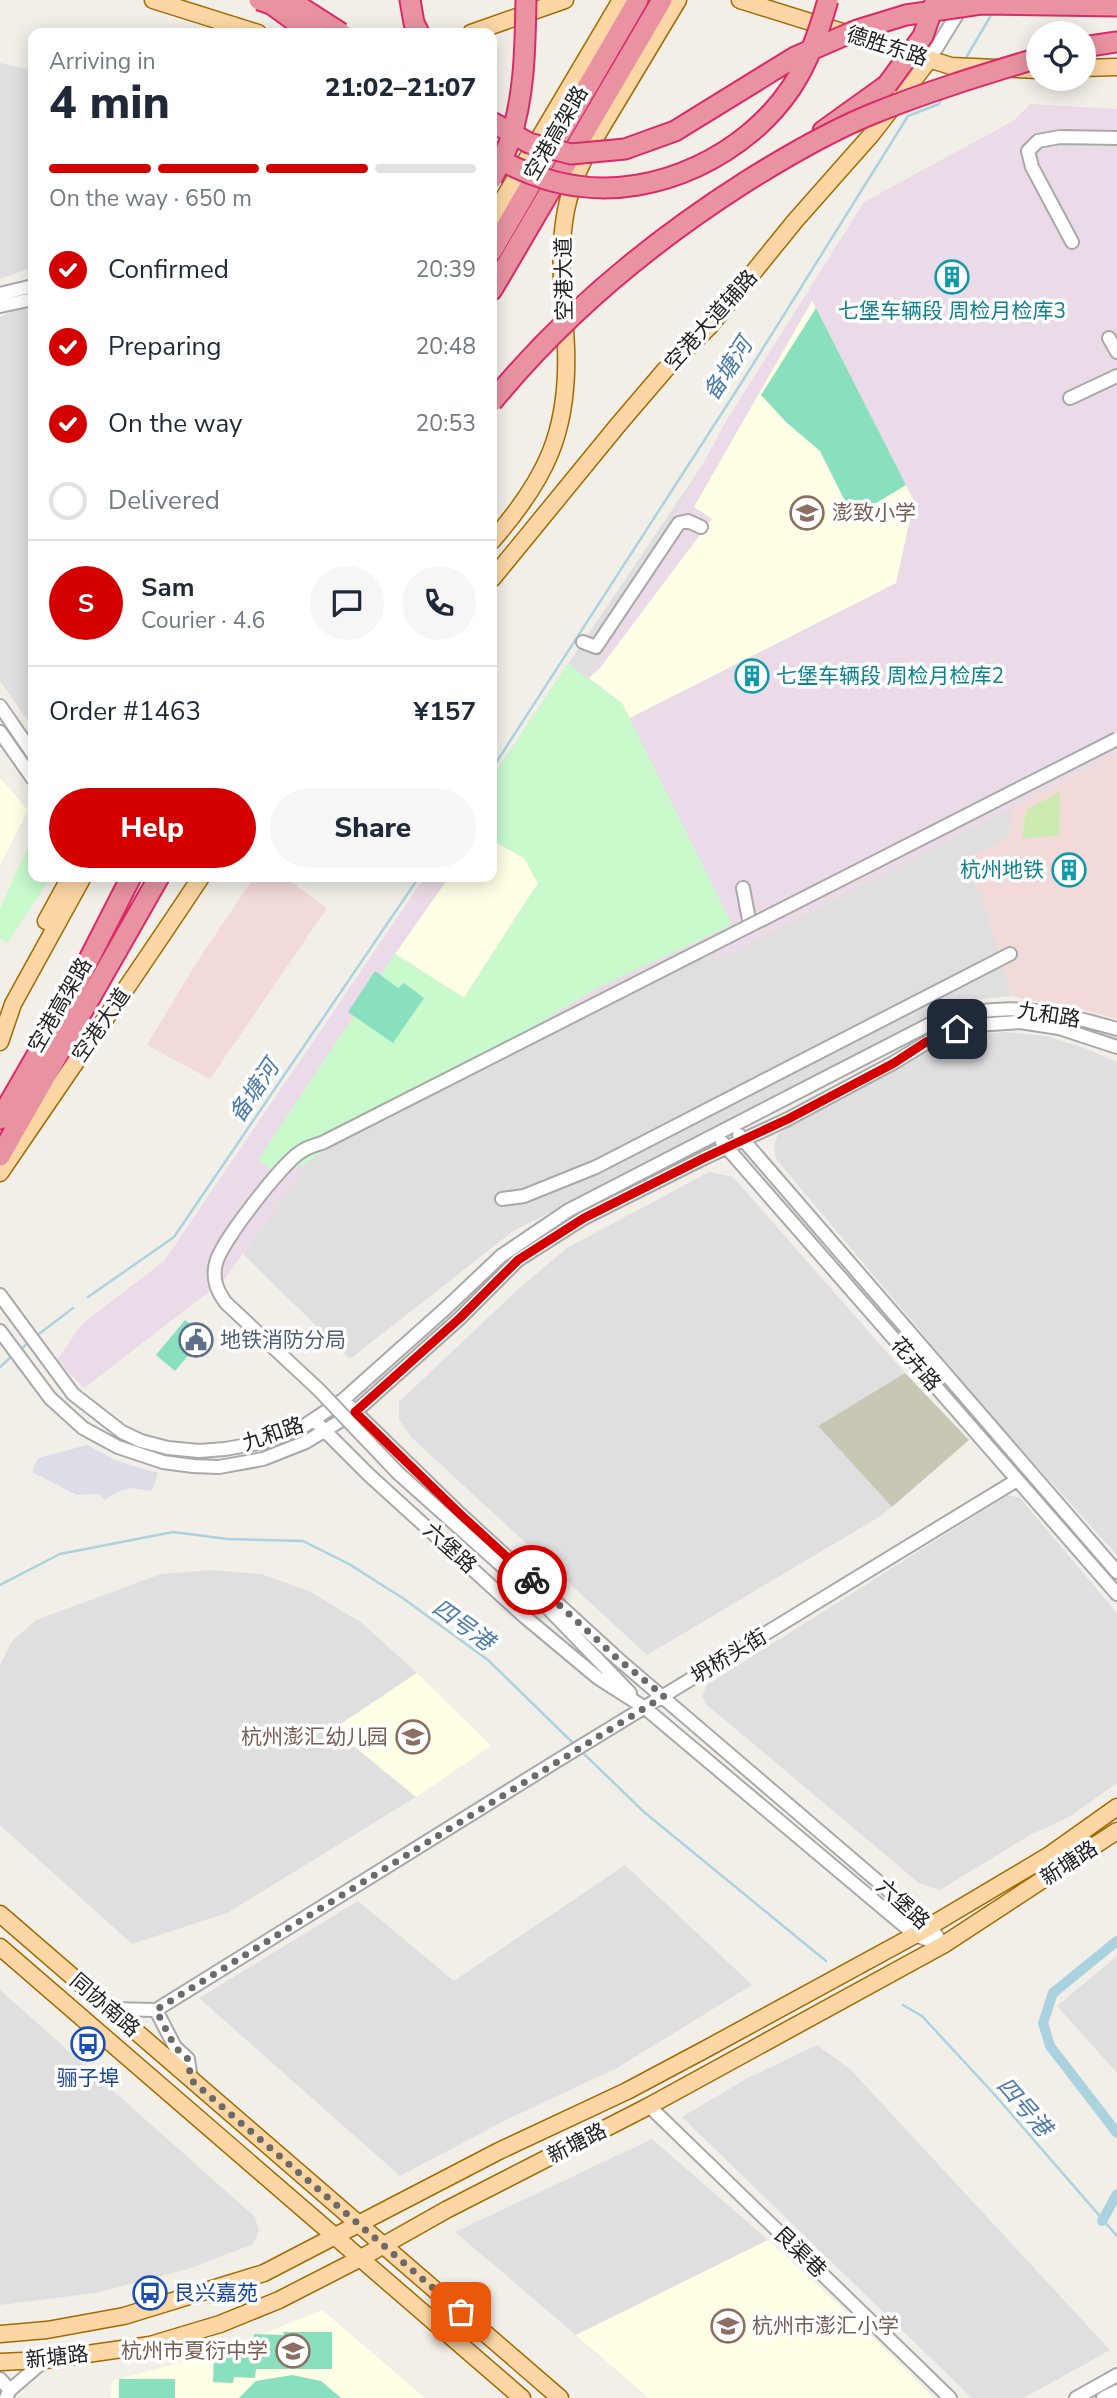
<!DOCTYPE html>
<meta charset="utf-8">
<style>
:root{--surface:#fff;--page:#f6f6f7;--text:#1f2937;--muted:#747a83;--line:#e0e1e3;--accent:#d40000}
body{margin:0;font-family:"Nunito Sans","Noto Sans SC",sans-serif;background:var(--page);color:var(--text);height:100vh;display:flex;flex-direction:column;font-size:26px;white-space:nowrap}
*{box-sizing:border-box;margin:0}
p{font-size:23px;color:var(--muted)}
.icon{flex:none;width:38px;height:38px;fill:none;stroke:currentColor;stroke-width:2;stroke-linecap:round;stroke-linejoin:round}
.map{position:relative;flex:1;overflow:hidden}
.sheet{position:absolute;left:28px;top:28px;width:469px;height:854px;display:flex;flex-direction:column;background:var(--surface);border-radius:14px;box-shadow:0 4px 18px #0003}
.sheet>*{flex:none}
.controls{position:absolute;left:1026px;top:21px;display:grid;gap:14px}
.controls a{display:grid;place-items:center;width:70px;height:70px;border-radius:50%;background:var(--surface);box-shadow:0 4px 18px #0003;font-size:35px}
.pin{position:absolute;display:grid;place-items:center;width:60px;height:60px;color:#fff;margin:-30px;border-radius:14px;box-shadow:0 4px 10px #0006}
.courier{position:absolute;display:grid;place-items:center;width:70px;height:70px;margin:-35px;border:5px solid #d40000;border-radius:50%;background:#fff;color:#222;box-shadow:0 2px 9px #0007}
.summary em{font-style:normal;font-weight:800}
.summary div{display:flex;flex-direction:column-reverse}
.summary{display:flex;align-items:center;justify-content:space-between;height:119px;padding:0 21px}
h1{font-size:46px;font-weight:800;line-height:52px}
.bar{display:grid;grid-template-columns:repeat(4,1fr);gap:10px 7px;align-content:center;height:84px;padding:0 21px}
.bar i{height:9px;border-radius:5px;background:var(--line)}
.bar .current{background:var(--accent)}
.bar p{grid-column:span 4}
.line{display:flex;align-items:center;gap:18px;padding:0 21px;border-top:2px solid var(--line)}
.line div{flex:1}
.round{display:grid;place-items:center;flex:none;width:74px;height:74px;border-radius:37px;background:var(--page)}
ol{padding:0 21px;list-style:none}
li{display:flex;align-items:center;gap:21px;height:77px}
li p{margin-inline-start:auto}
li .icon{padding:7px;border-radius:50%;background:var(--accent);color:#fff;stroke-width:4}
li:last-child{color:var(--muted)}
li i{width:38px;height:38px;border:4px solid var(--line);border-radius:50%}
.action{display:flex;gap:14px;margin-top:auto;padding:14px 21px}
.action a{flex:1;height:80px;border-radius:42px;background:var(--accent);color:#fff;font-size:28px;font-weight:800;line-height:80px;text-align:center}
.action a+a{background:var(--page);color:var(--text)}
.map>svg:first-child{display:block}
.residential{fill:#e0dfdf}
.commercial{fill:#f2dad9}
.industrial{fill:#ebdbe8}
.education{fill:#ffffe5}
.construction{fill:#c7c7b4}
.grass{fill:#cdebb0}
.park{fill:#c8facc}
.pitch{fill:#88e0be}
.plaza{fill:#dddde8}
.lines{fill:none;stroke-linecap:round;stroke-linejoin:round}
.stream{stroke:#aad3df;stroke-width:2.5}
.canal{stroke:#aad3df;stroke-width:10}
.minor-casing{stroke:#a9a9a9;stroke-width:16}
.major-casing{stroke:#a06b00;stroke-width:19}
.highway-casing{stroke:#dc2a67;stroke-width:23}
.minor{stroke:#fff;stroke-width:12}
.major{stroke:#fcd6a4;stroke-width:16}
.highway{stroke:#e892a2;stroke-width:19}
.minor-bridge-casing{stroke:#a9a9a9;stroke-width:16;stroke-linecap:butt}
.highway-bridge-casing{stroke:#dc2a67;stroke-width:23;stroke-linecap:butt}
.minor-bridge{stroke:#fff;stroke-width:12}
.highway-bridge{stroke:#e892a2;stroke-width:19}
.done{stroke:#6b6a68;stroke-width:7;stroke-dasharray:0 12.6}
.route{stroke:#d40000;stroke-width:9}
.labels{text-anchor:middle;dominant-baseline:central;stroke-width:7;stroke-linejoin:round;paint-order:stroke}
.street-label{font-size:21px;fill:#222;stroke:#fff}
.culture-label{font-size:21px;fill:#0d838f;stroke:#fff}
.education-label{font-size:21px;fill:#785e54;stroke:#fff;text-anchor:start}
.service-label{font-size:21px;fill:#4e5e75;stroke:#fff;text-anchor:start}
.transit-label{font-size:21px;fill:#164399;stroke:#fff}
.water-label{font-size:23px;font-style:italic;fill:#4a7aab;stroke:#fff}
</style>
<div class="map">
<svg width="1117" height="2398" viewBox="0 0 1117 2398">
<rect width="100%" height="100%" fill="#f2efe9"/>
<!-- residential -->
<path class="residential" d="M0,63L33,70V267L0,279Z
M1117,132V753L1013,807L1009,838L963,860L984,901L1012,996L955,1002L512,1232L350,1359L243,1254L293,1182L241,1150L425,877H492V777L868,219Z
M24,305L33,323V728L0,681V317Z
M1005,1032L1047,1036L1087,1049L1117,1062V1555L995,1420L776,1159L774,1145L778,1134L790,1126L931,1048L966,1037Z
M709,1172L733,1177L905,1373L818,1426L892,1507L879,1517L647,1655L411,1437L399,1420V1402L516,1291L567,1248Z
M1008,1495L1020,1498L1117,1613V1783L1071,1816L1030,1835L940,1890L919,1883L707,1705L702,1696L707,1685Z
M210,1570L261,1574L309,1591L362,1623L417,1673L334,1729L416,1797L227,1913L132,1944L0,1825V1665L12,1641L36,1620L161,1574Z
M625,1865L752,1985L617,2068L506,2120L400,2176L199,1998L358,1901L454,1981Z
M1117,1956V2073L1057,2006Z
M0,1990L255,2217L259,2231L253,2244L188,2269L95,2293L0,2305Z
M817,2045L850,2069L1110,2350L1024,2398H972L682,2117L746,2079Z
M652,2139L768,2240L576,2335L455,2232Z"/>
<!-- commercial -->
<path class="commercial" d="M1117,753V1019L1055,1003L1031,1001L1012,996L984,901L963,860L1009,838L1012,808Z
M254,877H284L327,908L210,1079L147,1045L195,965Z"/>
<!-- industrial -->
<path class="industrial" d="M1030,104L1117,109V753L717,961L709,950L310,1160L223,1281L84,1388L57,1360L82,1324L164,1261L425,877H492V778L568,664L589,677L725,423L864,202L1013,121Z"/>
<!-- education -->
<path class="education" d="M812,301L914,501L896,583L628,719L622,703L589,678L600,668L712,519L694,507Z
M0,778L28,810L0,865Z
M492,840L524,858L538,883L464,998L395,954L449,877H492Z
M417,1673L491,1746L416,1797L333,1729Z
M768,2240L853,2318L934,2398H649L576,2335Z
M322,2310L425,2398H111L112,2381L172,2365L252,2338Z"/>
<!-- construction -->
<path class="construction" d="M905,1373L969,1440L892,1507L818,1426Z"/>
<!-- grass -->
<path class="grass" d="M1060,792L1059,836L1022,838L1026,810Z"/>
<!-- park -->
<path class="park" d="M568,664L622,703L732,925L599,987L283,1176L258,1160L395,954L464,998L538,883L524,858L492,840V778Z
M33,836V877H51L7,944L0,938V909Z"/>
<!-- pitch -->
<path class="pitch" d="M816,308L906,485L853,517L820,451L786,422L761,395Z
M375,971L398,988L404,983L424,998L393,1043L348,1012Z
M185,1320L205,1336L175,1371L156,1355Z
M283,2332H332V2369H256L255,2378L234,2377L233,2383L213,2382L214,2349L233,2350L234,2342L253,2343L254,2334L284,2335Z
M292,2375L321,2381L341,2398H239L256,2381Z
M119,2379H175V2398H119Z"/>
<!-- plaza -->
<path class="plaza" d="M87,1445L117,1461L158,1473L152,1491L130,1488L117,1492L104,1500L100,1494L77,1495L32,1472L38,1458Z"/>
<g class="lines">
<!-- stream -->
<path class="stream" d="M964,61L993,12
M492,769L740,385L908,116L939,104L943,97
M88,1297L174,1237L419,877
M35,1337L73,1308
M19,1351L29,1342
M0,1367L13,1355
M0,1585L60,1554L173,1532L228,1539L303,1541L349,1564L404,1599L488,1660L574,1744
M581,1751L644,1812L826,1961
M903,2005L922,2016L994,2094L1117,2236"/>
<!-- canal -->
<path class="canal" d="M1117,1941L1053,1993L1043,2023L1050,2046L1117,2133
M1102,2221L1117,2194"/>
<defs>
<path id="minor" d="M929,60L964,3
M1072,242L1032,167L1028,151L1038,141L1060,137L1117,138
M0,294L33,286
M0,306L33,299
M1109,338L1117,352
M1070,398L1117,376
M583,642L596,647L679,523L688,521L701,527
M0,706L33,754
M0,732L33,779
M743,888L750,925
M739,1135L1117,1572
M722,1142L1117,1594
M502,1199L524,1196L596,1167L1010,954
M0,1295L73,1394L122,1432L141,1441L168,1448L199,1451L225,1449L264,1442L304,1426L343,1400L445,1309L501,1256L569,1210L932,1023C1001,999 1049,1010 1117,1029
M0,1331L50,1398L83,1428L118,1447L163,1462L193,1466L219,1467L263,1459L306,1442L355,1412L460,1318L518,1260L584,1218L704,1158L788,1119L893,1063L941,1034L976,1025L1020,1022L1059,1028L1117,1047
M314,1420L369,1475L525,1617L598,1678L645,1708L915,1935L943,1945L930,1926L618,1659L460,1514L343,1400
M565,1620L539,1599L630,1693
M109,2009L156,2010L555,1762L1017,1480
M156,2010L175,2047L188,2059L191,2080
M649,2106L950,2398
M0,2379L10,2390
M6,2398L10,2390L45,2360
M1076,2398L1117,2375
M1103,2398L1117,2391"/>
<path id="major" d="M153,0L258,33
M740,0L951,66L1038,70
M471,33L565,0
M1083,68L1117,67
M492,218L621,0
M492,541C546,479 569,432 566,348C564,302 557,257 566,210C574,170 594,140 615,105C636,70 657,35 678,0
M492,579L618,425L665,370L709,327L795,221L871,135L929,60
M46,921L70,877
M0,1042L13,1004L83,877
M0,1173C67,1074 135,977 201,877
M0,1914L560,2398
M0,1947L522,2398
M0,2334L47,2330L124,2316L264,2273L499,2151L627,2091L704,2050L915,1935L1048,1856L1117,1807
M0,2362L45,2360L150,2345L220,2324L279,2300L361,2258L446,2210L649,2106L943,1945L1117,1831"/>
<path id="highway" d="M410,0L414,23L419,33
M1083,47L1117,42
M823,131L887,85
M492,251L638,0
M492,290L662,0
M0,1119L64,1008L131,877
M0,1156L159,877"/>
</defs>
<!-- minor casing -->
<use href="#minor" class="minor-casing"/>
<!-- major casing -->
<use href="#major" class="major-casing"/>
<!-- highway casing -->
<use href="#highway" class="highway-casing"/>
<!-- minor -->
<use href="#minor" class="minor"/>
<!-- major -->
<use href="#major" class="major"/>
<!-- highway -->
<use href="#highway" class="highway"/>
<defs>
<path id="minor-bridge" d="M539,1599L398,1473L319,1390L226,1303C217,1291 212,1279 216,1263C221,1242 283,1162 302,1151C308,1147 315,1145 322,1143L1117,739"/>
<path id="highway-bridge" d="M259,0L271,4L311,33
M286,0L302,8L341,33
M887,85L923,36L935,2
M492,122L529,143L571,154L625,149L675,131L795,57L857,30L906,15L981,4L1117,6
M492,156C519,170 546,182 577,186C656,198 746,155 791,88C809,61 819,31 828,0
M492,179C498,166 506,153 510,140C525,94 525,47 526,0
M492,402C564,314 651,242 747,181C787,156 828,132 872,114C926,92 982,75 1038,58"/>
</defs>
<!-- minor-bridge casing -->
<use href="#minor-bridge" class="minor-bridge-casing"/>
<!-- highway-bridge casing -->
<use href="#highway-bridge" class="highway-bridge-casing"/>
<!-- minor-bridge -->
<use href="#minor-bridge" class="minor-bridge"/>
<!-- highway-bridge -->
<use href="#highway-bridge" class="highway-bridge"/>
</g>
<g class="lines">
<!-- done -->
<path class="done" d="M461,2312L191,2080L188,2059L175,2047L156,2010L664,1696L618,1659L532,1580"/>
<!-- route -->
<path class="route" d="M532,1580L460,1514L355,1412L460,1318L518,1260L584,1218L704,1158L788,1119L894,1063L926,1042L957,1029"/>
</g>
<!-- icons -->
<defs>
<symbol id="building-ring" viewBox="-11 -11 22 22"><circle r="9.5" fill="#fff" stroke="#0f9aa8" stroke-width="1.5"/><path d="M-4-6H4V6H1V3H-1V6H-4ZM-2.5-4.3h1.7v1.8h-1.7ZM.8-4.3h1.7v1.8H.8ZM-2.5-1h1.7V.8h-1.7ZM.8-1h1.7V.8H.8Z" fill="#0f9aa8"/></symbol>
<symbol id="school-ring" viewBox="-11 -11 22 22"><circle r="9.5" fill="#fff" stroke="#8d6e63" stroke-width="1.5"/><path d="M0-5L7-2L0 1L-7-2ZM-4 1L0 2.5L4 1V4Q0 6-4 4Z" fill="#8d6e63"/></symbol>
<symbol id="civic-ring" viewBox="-11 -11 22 22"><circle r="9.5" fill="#fff" stroke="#5c6f8a" stroke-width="1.5"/><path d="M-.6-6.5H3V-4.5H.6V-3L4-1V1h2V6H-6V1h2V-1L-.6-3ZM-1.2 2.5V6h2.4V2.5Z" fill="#5c6f8a"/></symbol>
<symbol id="bus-ring" viewBox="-11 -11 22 22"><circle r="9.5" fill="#fff" stroke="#1a4fb4" stroke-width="1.5"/><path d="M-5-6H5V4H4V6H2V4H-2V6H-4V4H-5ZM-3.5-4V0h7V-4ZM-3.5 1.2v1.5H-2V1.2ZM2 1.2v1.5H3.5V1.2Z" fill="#1a4fb4"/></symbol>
</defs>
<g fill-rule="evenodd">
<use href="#building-ring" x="933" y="258" width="38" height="38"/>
<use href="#school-ring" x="788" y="494" width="38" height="38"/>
<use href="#building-ring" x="733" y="657" width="38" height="38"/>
<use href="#building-ring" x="1050" y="851" width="38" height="38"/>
<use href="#civic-ring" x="177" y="1321" width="38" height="38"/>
<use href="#school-ring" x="394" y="1718" width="38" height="38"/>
<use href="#bus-ring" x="69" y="2025" width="38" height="38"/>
<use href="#bus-ring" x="131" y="2274" width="38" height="38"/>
<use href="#school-ring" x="709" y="2307" width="38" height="38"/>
<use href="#school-ring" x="274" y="2332" width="38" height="38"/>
</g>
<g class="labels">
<!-- street labels -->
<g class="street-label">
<text transform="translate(887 46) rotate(18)">德胜东路</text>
<text transform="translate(556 133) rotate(-60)">空港高架路</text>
<text transform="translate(564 279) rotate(-91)">空港大道</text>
<text transform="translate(711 320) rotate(-48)">空港大道辅路</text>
<text transform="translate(60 1005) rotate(-60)">空港高架路</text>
<text transform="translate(1049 1015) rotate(9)">九和路</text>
<text transform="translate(101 1025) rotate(-55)">空港大道</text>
<text transform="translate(916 1364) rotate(49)">花卉路</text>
<text transform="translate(273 1434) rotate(-19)">九和路</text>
<text transform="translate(450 1548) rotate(42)">六堡路</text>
<text transform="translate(729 1656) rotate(-31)">坍桥头街</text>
<text transform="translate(1069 1863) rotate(-33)">新塘路</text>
<text transform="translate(903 1904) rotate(42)">六堡路</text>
<text transform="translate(105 2005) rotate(41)">同协南路</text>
<text transform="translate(577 2143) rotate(-27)">新塘路</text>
<text transform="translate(800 2252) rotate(44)">艮渠巷</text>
<text transform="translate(57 2357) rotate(-6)">新塘路</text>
</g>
<!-- culture labels -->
<g class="culture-label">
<text x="952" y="311">七堡车辆段 周检月检库3</text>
<text x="776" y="676" text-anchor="start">七堡车辆段 周检月检库2</text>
<text x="1044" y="870" text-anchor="end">杭州地铁</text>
</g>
<!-- education labels -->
<g class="education-label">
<text x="832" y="513">澎致小学</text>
<text x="388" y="1737" text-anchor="end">杭州澎汇幼儿园</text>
<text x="752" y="2326">杭州市澎汇小学</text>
<text x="268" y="2351" text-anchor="end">杭州市夏衍中学</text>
</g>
<!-- service labels -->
<g class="service-label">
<text x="220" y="1340">地铁消防分局</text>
</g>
<!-- transit labels -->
<g class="transit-label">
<text x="88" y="2078">骊子埠</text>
<text x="174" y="2293" text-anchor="start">艮兴嘉苑</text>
</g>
<!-- water labels -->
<g class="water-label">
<text transform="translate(728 369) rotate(-57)">备塘河</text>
<text transform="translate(254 1091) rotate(-56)">备塘河</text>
<text transform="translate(463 1625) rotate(36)">四号港</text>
<text transform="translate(1024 2107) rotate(49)">四号港</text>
</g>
</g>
</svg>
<div class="controls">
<a><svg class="icon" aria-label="locate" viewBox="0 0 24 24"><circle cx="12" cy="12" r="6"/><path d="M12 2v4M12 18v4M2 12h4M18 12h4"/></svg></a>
</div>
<div class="pin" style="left:461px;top:2312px;background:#ea580c"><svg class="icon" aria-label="bag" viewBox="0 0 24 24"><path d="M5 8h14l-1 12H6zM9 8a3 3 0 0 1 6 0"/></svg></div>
<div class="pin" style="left:957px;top:1029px;background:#1f2937"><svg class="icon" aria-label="home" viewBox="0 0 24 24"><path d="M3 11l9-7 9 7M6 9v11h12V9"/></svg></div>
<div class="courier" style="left:532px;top:1580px"><svg class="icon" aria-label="bike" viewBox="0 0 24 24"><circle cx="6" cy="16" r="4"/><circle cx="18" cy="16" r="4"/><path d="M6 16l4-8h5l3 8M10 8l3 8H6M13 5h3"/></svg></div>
<section class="sheet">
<div class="summary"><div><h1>4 min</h1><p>Arriving in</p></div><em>21:02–21:07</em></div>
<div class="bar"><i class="current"></i><i class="current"></i><i class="current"></i><i></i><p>On the way · 650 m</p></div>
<ol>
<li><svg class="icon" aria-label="check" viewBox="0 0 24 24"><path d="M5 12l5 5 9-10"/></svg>Confirmed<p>20:39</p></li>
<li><svg class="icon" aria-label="check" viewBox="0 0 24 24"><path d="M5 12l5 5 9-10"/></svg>Preparing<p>20:48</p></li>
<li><svg class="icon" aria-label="check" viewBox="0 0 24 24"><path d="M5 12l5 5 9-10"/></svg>On the way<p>20:53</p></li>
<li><i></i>Delivered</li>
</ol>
<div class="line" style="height:126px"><b class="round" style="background:var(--accent);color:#fff">S</b><div><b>Sam</b><p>Courier · 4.6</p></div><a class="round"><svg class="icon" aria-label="chat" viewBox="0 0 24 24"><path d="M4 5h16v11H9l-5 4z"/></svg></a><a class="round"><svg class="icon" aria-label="phone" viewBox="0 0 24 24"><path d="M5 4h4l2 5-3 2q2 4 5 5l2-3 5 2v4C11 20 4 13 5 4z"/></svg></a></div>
<div class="line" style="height:91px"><div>Order #1463</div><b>¥157</b></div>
<div class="action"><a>Help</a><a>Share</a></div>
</section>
</div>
